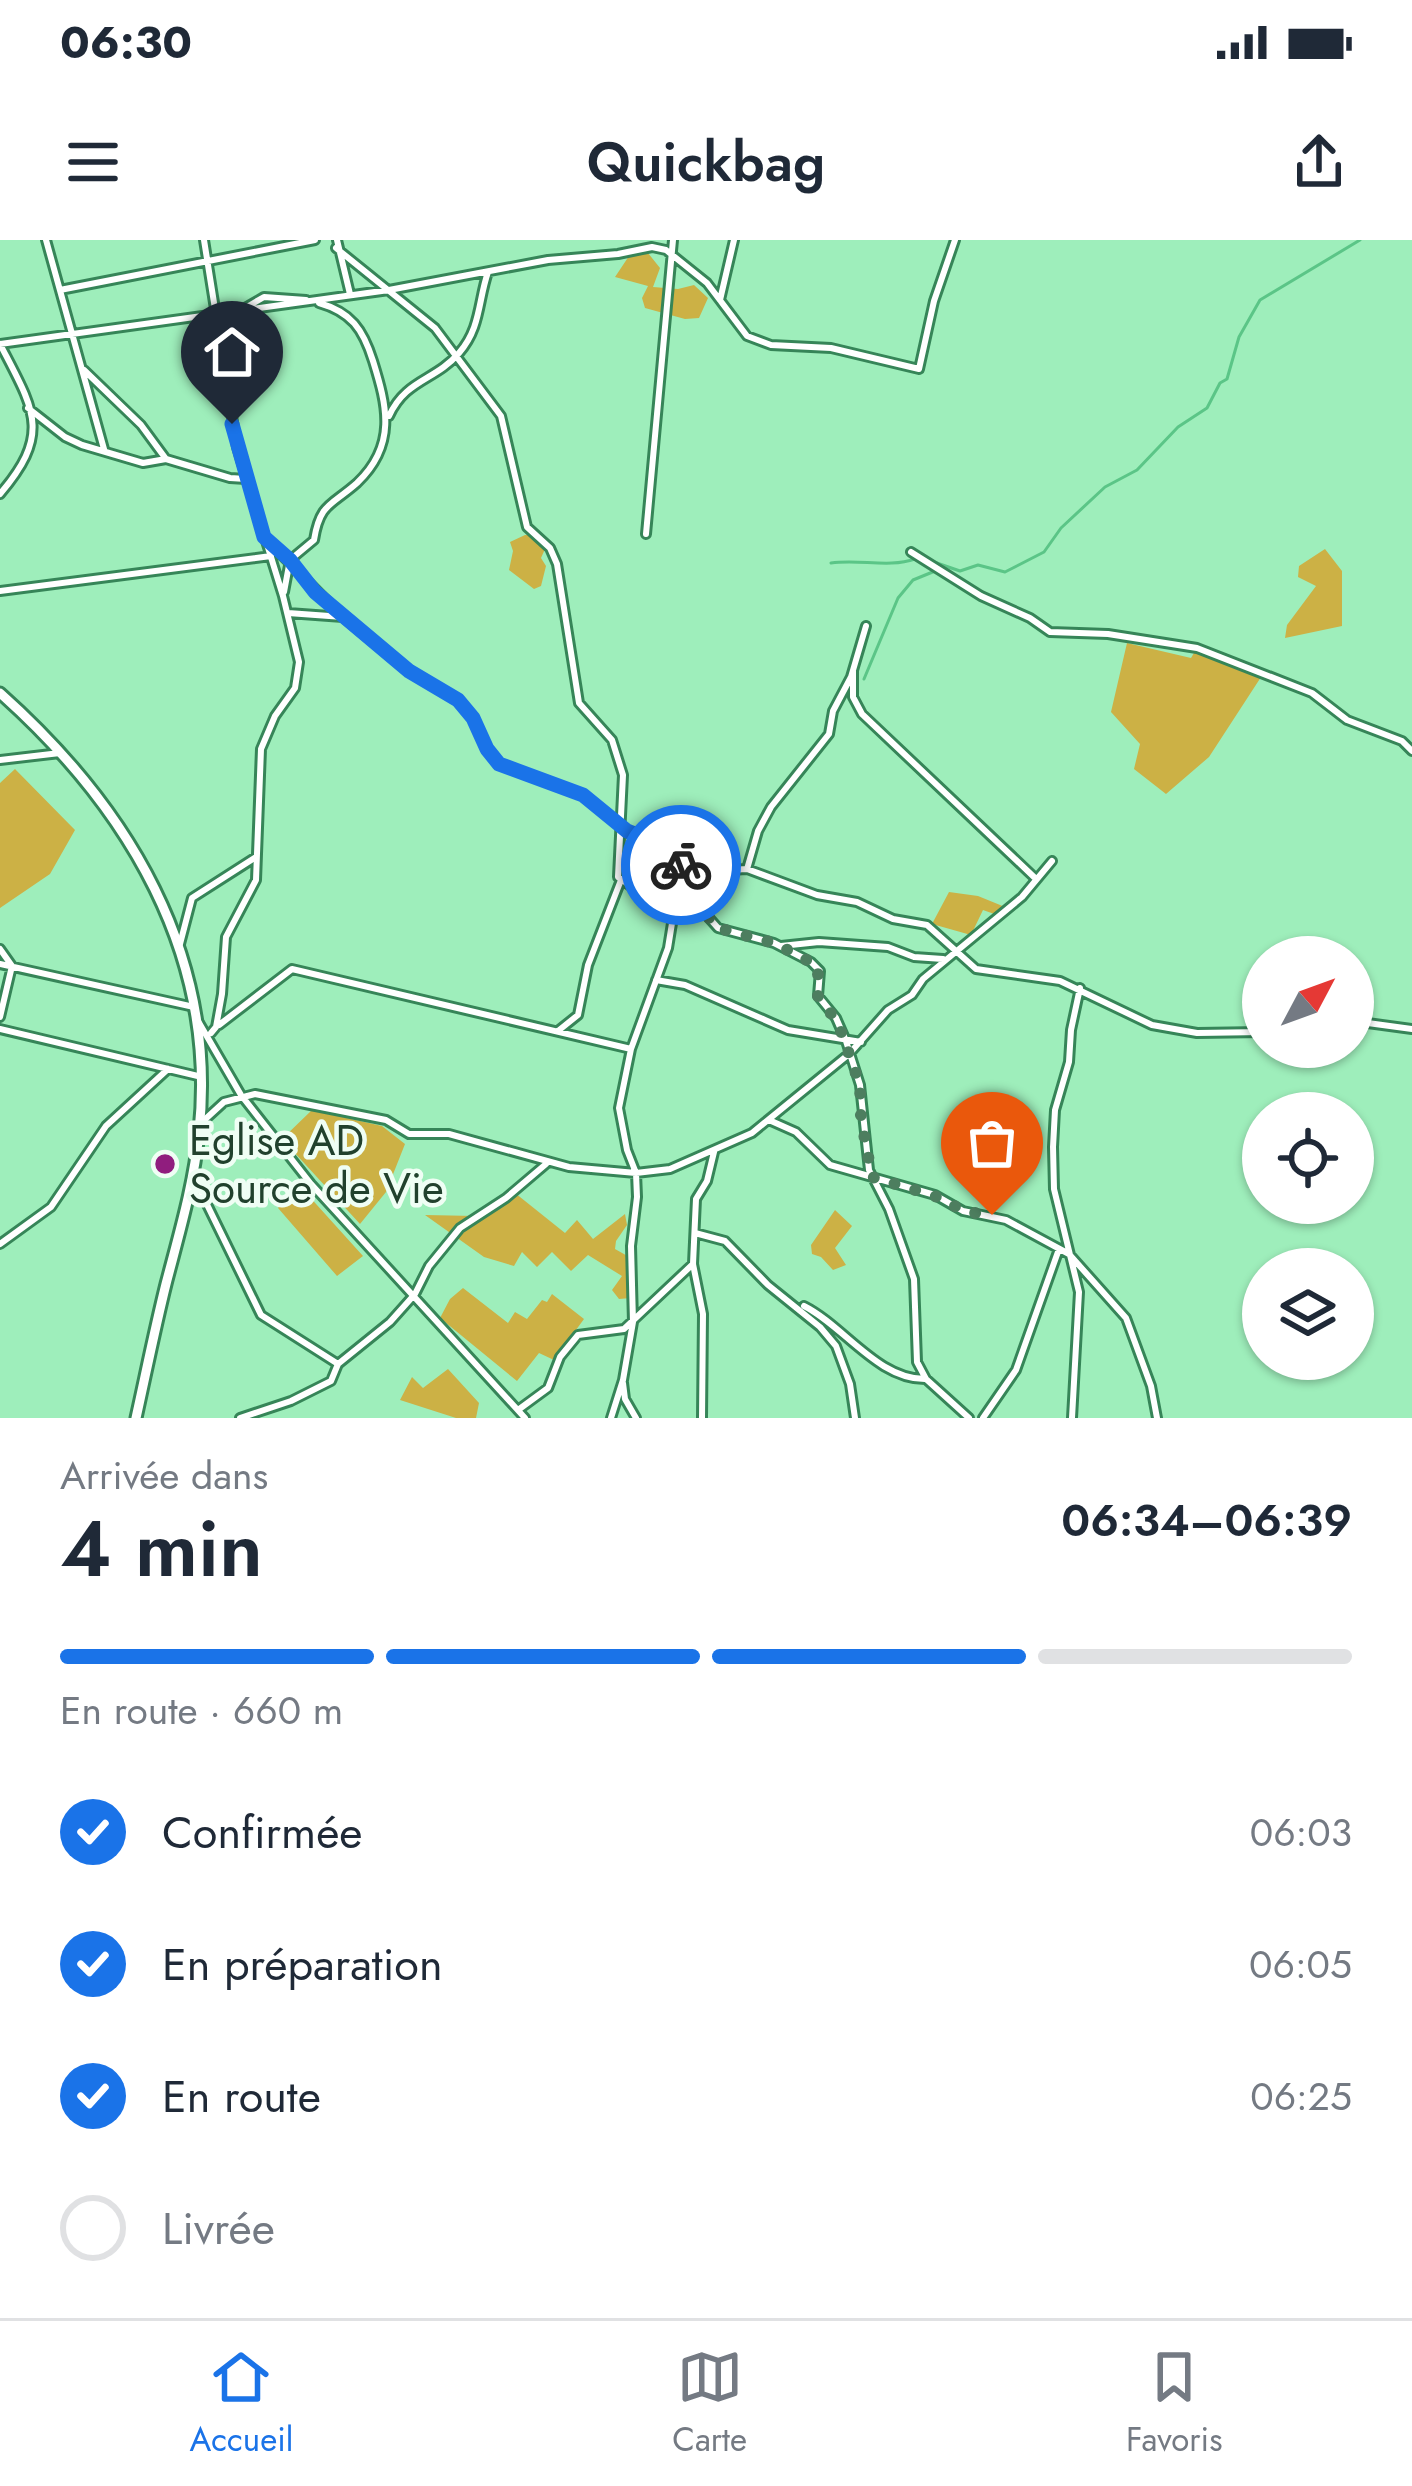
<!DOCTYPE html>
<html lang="fr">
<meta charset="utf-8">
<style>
:root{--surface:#fff;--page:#f6f6f7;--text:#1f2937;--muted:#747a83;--line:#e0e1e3;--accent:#1a73e8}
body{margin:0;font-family:Jost,sans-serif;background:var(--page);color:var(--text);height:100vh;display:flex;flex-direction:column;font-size:45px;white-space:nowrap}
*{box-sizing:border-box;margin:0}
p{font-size:39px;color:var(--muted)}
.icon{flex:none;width:66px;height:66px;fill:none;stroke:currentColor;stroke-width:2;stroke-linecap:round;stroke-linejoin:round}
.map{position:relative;height:1178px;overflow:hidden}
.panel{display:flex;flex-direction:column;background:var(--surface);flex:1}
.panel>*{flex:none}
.needle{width:78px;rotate:49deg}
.controls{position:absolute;left:1242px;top:696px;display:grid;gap:24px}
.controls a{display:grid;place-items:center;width:132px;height:132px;border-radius:50%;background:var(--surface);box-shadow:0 3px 9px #0004;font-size:60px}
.pin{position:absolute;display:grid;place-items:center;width:102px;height:102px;color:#fff;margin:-123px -51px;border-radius:50% 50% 50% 0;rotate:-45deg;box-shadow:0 0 12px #0007}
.pin .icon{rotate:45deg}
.courier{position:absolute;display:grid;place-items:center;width:120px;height:120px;margin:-60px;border:9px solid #1a73e8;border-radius:50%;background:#fff;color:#222;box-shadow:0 3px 15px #0007}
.summary em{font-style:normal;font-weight:600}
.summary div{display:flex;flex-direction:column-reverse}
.summary{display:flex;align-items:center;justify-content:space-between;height:204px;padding:0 60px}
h1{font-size:78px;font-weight:600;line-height:90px}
.bar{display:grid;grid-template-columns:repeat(4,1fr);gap:18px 12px;align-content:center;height:144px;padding:0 60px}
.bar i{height:15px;border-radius:9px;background:var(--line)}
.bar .on{background:var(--accent)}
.bar p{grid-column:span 4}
ol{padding:0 60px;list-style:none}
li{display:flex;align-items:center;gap:36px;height:132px}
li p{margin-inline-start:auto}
li .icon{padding:12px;border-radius:50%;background:var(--accent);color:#fff;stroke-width:4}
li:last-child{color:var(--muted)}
li i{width:66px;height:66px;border:6px solid var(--line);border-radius:50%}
.status{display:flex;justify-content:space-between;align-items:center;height:84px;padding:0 60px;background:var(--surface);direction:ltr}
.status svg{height:33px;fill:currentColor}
header{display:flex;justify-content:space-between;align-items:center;height:156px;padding:0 60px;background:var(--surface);font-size:54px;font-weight:600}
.tabs{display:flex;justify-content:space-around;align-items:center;height:168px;border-top:3px solid var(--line);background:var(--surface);font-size:33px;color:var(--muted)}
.tabs a{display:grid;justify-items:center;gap:6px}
.tabs .on{color:var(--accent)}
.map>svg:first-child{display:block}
.green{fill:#ccb145}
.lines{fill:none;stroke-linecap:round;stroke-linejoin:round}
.stream{stroke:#5bc587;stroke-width:3}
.minor-casing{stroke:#368558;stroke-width:12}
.secondary-casing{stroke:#368558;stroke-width:15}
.minor{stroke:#fff;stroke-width:6}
.secondary{stroke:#fff;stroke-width:9}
.done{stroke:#4d7e5f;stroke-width:12;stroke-dasharray:0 21.6}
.route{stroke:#1a73e8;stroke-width:15}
.poi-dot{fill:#901d7e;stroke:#effef4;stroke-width:4.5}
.labels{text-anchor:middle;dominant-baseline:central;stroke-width:9;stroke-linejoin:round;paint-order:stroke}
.poi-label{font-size:42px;fill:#21412d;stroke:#effef4;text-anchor:start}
</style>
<div class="status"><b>06:30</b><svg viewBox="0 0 49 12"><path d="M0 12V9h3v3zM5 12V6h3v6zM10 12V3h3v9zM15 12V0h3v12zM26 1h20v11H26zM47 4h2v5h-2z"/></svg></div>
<header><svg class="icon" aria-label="menu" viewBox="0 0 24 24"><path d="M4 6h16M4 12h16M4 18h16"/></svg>Quickbag<svg class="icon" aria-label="share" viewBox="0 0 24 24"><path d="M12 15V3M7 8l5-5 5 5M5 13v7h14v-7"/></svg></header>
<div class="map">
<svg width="1412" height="1178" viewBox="0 0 1412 1178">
<rect width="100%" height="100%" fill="#9eeebb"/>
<!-- green -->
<path class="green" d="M648,13L660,28L653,47L678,49L694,45L708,58L699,78L685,79L645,68L642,58L648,46L615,37L629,16Z
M525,295H532L545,309L541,318L546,326L541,346L534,349L509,330L513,311L510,302Z
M1325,309L1342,331V386L1285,398L1287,385L1316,346L1298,337L1299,326Z
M1127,403L1191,418L1197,408L1263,434L1209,517L1166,554L1134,529L1140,504L1111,472Z
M15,529L75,590L50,634L0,668V543Z
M949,652L978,656L1005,667L997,675L983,670L971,695L932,684Z
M312,870L382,886L405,904L386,952L360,984L282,899Z
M298,944L363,1016L337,1036L278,968Z
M515,953L565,993L577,980L593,999L625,974L627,985L616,1001L615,1009L631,1018V1058L619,1059L612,1050L622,1036L588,1015L571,1031L552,1012L537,1027L522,1012L514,1026L484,1017L425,975L476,976Z
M835,970L852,986L835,1008L846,1025L833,1030L821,1017L812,1014L811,1005Z
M463,1048L508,1083L515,1072L527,1079L542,1060L547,1062L552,1054L584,1079L554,1120L539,1113L517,1141L440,1078L450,1059Z
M448,1129L479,1163L476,1178H456L400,1160L412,1137L423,1148Z"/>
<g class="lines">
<!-- stream -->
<path class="stream" d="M931,321L960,331L978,325L1005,332L1044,312L1061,288L1105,247L1137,230L1178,187L1207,168L1220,143L1227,139L1239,97L1260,60L1360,0
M831,323C860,319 889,328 915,319
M864,439L898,358L913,340L940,329"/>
<defs>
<path id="minor" d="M46,0L104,209
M204,0L237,207L283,356L299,422L295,448L275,476L261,509L256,640L226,697L222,754L216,787L211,793
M337,0L350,54
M336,8L435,88L501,176L527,287L550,308L557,324L579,463L612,500L623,535L618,637L658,665L677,662
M60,50L315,0
M720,60L734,0
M240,71L264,57L306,60
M0,104L389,50L548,20L618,14L652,7L666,10L707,43L747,96L771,105L831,108L919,129L934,61L955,0
M84,130L141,185L166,219
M28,168L65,197L82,205L143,223L166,219L230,238L246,239
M389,176C406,139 435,141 459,113C481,88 478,61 488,32
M0,254C52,193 34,170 0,104
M646,294L673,0
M266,299L341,375
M911,312L981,356L1030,378L1050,392L1108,394L1197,408L1312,453L1347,480L1402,501L1412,511
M0,351L271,316
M284,352L290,320L314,300C320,263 331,266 357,243C397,205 387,166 373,121C363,89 351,72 319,63
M288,373L343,377L408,431L458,460L473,478L487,509L499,523L582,555L627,591L676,609L711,631L747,629L817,655L857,662L893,679L927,685L976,729L1060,741L1152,785L1197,793L1263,792
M853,431V457L862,474L1035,638
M0,520L60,513
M684,614L678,643L718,688L774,703L811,722L820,731L818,756L836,778L846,801L860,845L869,930L889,969L914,1039L917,1122L926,1139L969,1178
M747,629L758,591L771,567L829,494L833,471L851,437L866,386
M180,704L192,658L256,617
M781,706L819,702L888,707L914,717L943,719
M0,709L12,726L0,777
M0,724L194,767
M656,740L685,745L788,790L861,802
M198,781L241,855L311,944L525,1178
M1353,781L1412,789
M219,785L292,729L631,809L619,868L627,910L636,933L637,957L631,1006L633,1082L623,1140L611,1178
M0,789L202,837
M558,791L578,775L588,725L621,640
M631,809L668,708L678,646
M769,880L796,892L830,925L935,955L963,971L1006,980L1069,1014L1126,1078L1151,1146L1157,1178
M200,884L224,862L255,854L386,880L409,894H449L569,927L636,933L670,929L752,893L849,814L888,770L912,755L923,739L1022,657L1052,621
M195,940L261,1075L338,1124
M695,993L725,1001L768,1045L820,1087L836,1106L850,1144L855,1178
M0,1004L51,967L106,886L168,829
M804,1066C844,1086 878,1140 926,1139
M623,1143L625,1159L636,1178
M518,1170L548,1148L560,1117L578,1095L624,1089L693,1024
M240,1178L291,1161L331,1141L338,1124L390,1082L415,1054L429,1026L460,988L506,958L546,924
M702,1178L703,1074L693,1024L694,1002L696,959L707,941L714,912
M983,1178L1016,1130L1059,1009
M1072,1178L1079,1052L1054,949L1053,907L1055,870L1069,822L1071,790L1080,748"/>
<path id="secondary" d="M0,453C128,567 218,715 199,892C194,944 179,994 166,1044C155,1088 146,1133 136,1178"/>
</defs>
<!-- minor casing -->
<use href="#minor" class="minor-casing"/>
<!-- secondary casing -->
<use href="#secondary" class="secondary-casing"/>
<!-- minor -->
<use href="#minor" class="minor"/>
<!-- secondary -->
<use href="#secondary" class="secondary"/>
</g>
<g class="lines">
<!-- done -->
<path class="done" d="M681,625L678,643L718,688L774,703L818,726V756L838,783L860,845L861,878L872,937L935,956L966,972L992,975"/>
<!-- route -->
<path class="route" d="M232,184L264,297L290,320L315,352L409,431L458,460L473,478L487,509L499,524L583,555L627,591L684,614L681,625"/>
</g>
<!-- markers -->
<circle class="poi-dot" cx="165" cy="924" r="12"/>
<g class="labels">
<!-- poi labels -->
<g class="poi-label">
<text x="189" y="900">Eglise AD<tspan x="189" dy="48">Source de Vie</tspan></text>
</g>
</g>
</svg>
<div class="controls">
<a><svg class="needle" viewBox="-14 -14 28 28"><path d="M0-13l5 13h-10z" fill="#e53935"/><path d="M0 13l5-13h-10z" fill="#747a83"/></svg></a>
<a><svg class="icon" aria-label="locate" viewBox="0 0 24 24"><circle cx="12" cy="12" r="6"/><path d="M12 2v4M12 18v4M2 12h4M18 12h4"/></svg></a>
<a><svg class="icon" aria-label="layers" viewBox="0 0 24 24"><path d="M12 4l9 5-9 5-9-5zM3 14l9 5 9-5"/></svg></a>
</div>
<div class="pin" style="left:992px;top:975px;background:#ea580c"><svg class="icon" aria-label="bag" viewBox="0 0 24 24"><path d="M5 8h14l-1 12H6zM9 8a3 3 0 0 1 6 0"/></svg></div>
<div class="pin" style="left:232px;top:184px;background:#1f2937"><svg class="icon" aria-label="home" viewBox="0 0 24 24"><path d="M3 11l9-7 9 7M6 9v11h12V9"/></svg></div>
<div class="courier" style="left:681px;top:625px"><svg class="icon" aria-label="bike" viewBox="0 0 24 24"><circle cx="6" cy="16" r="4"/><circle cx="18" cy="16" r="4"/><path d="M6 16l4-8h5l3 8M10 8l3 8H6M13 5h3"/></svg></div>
</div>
<section class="panel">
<div class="summary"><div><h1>4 min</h1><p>Arrivée dans</p></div><em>06:34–06:39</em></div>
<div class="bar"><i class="on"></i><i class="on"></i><i class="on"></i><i></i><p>En route · 660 m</p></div>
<ol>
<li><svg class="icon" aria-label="check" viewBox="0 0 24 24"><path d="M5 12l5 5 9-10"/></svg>Confirmée<p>06:03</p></li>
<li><svg class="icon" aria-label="check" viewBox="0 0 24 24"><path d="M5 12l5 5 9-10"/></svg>En préparation<p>06:05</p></li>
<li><svg class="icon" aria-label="check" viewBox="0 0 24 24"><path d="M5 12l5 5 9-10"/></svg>En route<p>06:25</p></li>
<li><i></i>Livrée</li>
</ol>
</section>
<nav class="tabs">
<a class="on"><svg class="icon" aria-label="home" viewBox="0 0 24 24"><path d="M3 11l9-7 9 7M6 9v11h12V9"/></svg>Accueil</a>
<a><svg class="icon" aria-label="map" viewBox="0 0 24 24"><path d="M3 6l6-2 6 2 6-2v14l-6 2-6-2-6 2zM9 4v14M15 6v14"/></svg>Carte</a>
<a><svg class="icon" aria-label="saved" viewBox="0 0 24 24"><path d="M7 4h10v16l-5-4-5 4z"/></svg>Favoris</a>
</nav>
